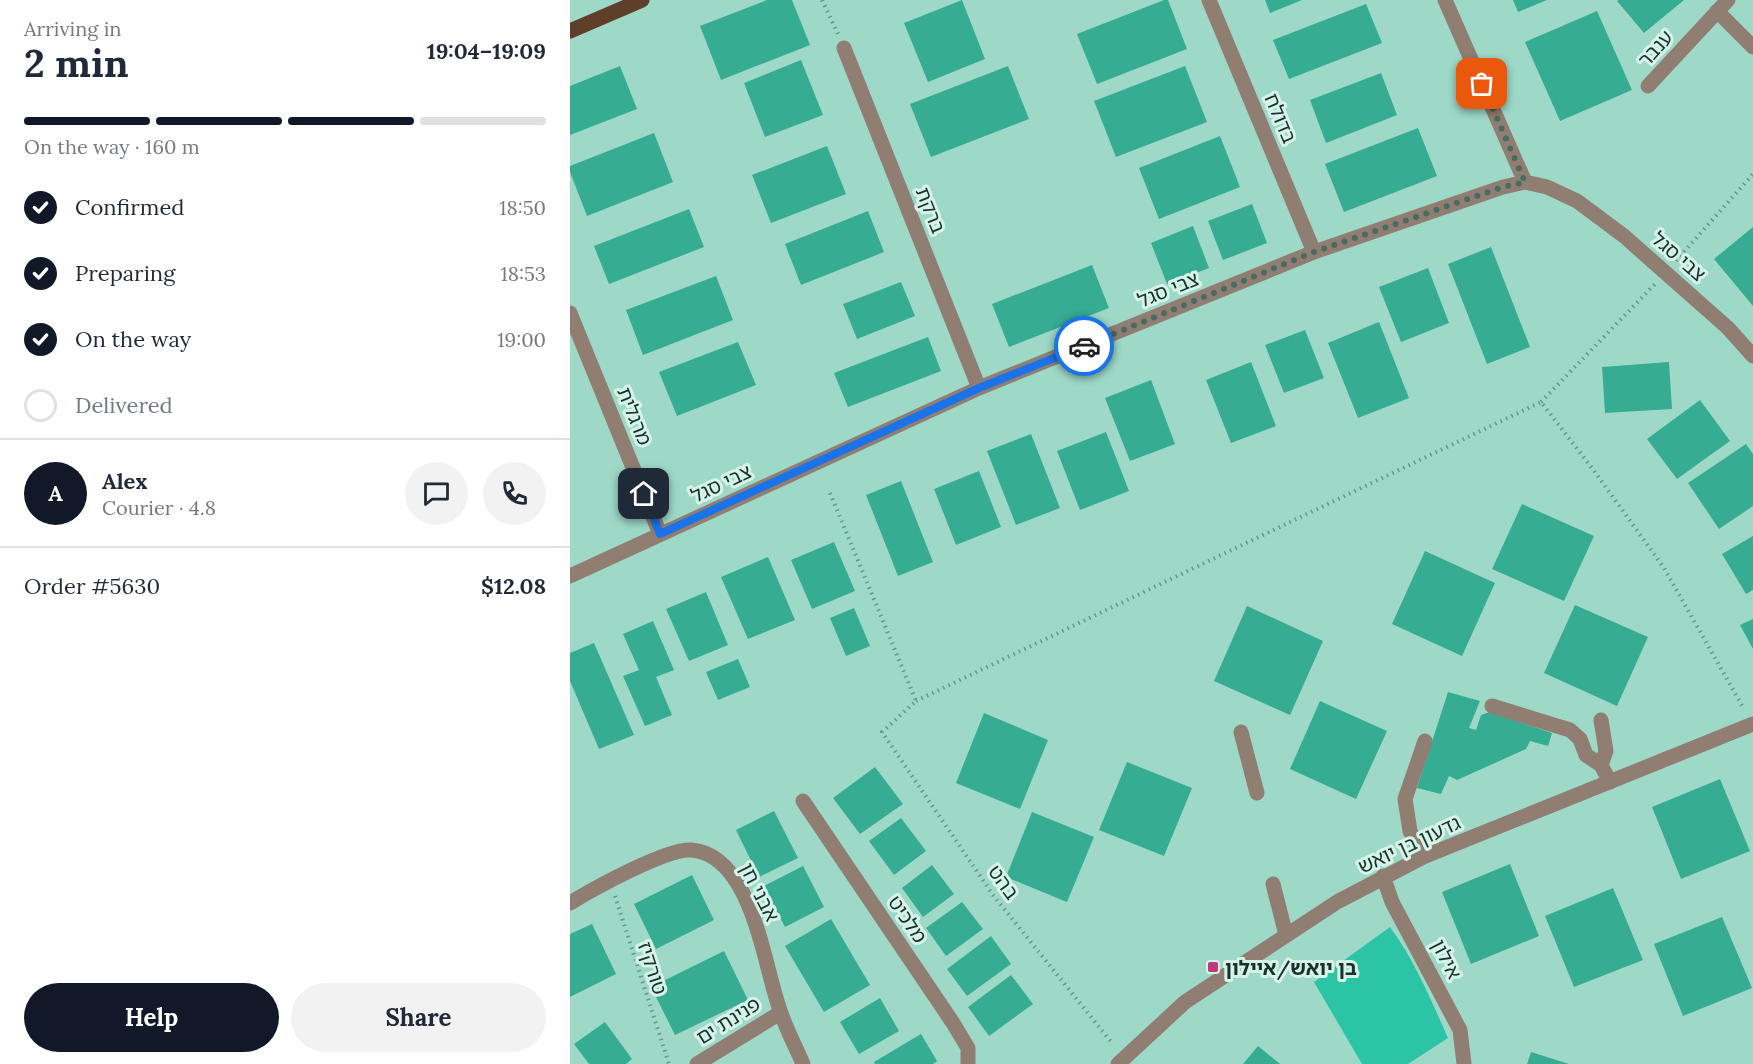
<!DOCTYPE html>
<meta charset="utf-8">
<style>
:root{--surface:#fff;--page:#f2f2f3;--text:#1f2937;--muted:#747a83;--line:#e0e1e3;--accent:#111827}
body{margin:0;font-family:Lora,"Noto Sans Hebrew",serif;background:var(--page);color:var(--text);height:100vh;display:flex;flex-direction:column;font-size:22px;white-space:nowrap}
*{box-sizing:border-box;margin:0}
p{font-size:20px;color:var(--muted)}
.icon{flex:none;width:33px;height:33px;fill:none;stroke:currentColor;stroke-width:2;stroke-linecap:round;stroke-linejoin:round}
.map{position:relative;flex:1;overflow:hidden}
.drawer{display:flex;flex-direction:column;background:var(--surface);width:570px}
.drawer>*{flex:none}
.pin{position:absolute;display:grid;place-items:center;width:51px;height:51px;color:#fff;margin:-26px;border-radius:12px;box-shadow:0 3px 9px #0006}
.courier{position:absolute;display:grid;place-items:center;width:60px;height:60px;margin:-30px;border:4px solid #1a73e8;border-radius:50%;background:#fff;color:#222;box-shadow:0 2px 8px #0007}
.overview em{font-style:normal;font-weight:800}
.overview div{display:flex;flex-direction:column-reverse}
.overview{display:flex;align-items:center;justify-content:space-between;height:102px;padding:0 24px}
h1{font-size:39px;font-weight:800;line-height:45px}
.bar{display:grid;grid-template-columns:repeat(4,1fr);gap:9px 6px;align-content:center;height:72px;padding:0 24px}
.bar i{height:8px;border-radius:4px;background:var(--line)}
.bar .active{background:var(--accent)}
.bar p{grid-column:span 4}
.line{display:flex;align-items:center;gap:15px;padding:0 24px;border-top:2px solid var(--line)}
.line div{flex:1}
.round{display:grid;place-items:center;flex:none;width:63px;height:63px;border-radius:32px;background:var(--page)}
ol{padding:0 24px;list-style:none}
li{display:flex;align-items:center;gap:18px;height:66px}
li p{margin-inline-start:auto}
li .icon{padding:6px;border-radius:50%;background:var(--accent);color:#fff;stroke-width:4}
li:last-child{color:var(--muted)}
li i{width:33px;height:33px;border:3px solid var(--line);border-radius:50%}
.button{display:flex;gap:12px;margin-top:auto;padding:12px 24px}
.button a{flex:1;height:69px;border-radius:36px;background:var(--accent);color:#fff;font-size:24px;font-weight:800;line-height:69px;text-align:center}
.button a+a{background:var(--page);color:var(--text)}
main{display:flex;flex:1;min-height:0}
.map>svg:first-child{display:block}
.green{fill:#2bc5a5}
.building{fill:#36ac92}
.lines{fill:none;stroke-linecap:round;stroke-linejoin:round}
.path{stroke:#69978a;stroke-width:4;stroke-dasharray:1.5 4.5;stroke-linecap:butt}
.minor{stroke:#917e72;stroke-width:15}
.major{stroke:#5f3f2a;stroke-width:15}
.done{stroke:#486c62;stroke-width:6;stroke-dasharray:0 10.8}
.route{stroke:#1a73e8;stroke-width:8}
.poi-dot{fill:#bf397a;stroke:#d6f3ea;stroke-width:2}
.labels{text-anchor:middle;dominant-baseline:central;stroke-width:6;stroke-linejoin:round;paint-order:stroke}
.street-label{font-size:20px;fill:#19312b;stroke:#d6f3ea}
.poi-label{font-size:20px;font-weight:bold;fill:#19312b;stroke:#d6f3ea;text-anchor:start}
</style>
<main>
<section class="drawer">
<div class="overview"><div><h1>2 min</h1><p>Arriving in</p></div><em>19:04–19:09</em></div>
<div class="bar"><i class="active"></i><i class="active"></i><i class="active"></i><i></i><p>On the way · 160 m</p></div>
<ol>
<li><svg class="icon" aria-label="check" viewBox="0 0 24 24"><path d="M5 12l5 5 9-10"/></svg>Confirmed<p>18:50</p></li>
<li><svg class="icon" aria-label="check" viewBox="0 0 24 24"><path d="M5 12l5 5 9-10"/></svg>Preparing<p>18:53</p></li>
<li><svg class="icon" aria-label="check" viewBox="0 0 24 24"><path d="M5 12l5 5 9-10"/></svg>On the way<p>19:00</p></li>
<li><i></i>Delivered</li>
</ol>
<div class="line" style="height:108px"><b class="round" style="background:var(--accent);color:#fff">A</b><div><b>Alex</b><p>Courier · 4.8</p></div><a class="round"><svg class="icon" aria-label="chat" viewBox="0 0 24 24"><path d="M4 5h16v11H9l-5 4z"/></svg></a><a class="round"><svg class="icon" aria-label="phone" viewBox="0 0 24 24"><path d="M5 4h4l2 5-3 2q2 4 5 5l2-3 5 2v4C11 20 4 13 5 4z"/></svg></a></div>
<div class="line" style="height:78px"><div>Order #5630</div><b>$12.08</b></div>
<div class="button"><a>Help</a><a>Share</a></div>
</section>
<div class="map">
<svg width="1183" height="1064" viewBox="0 0 1183 1064">
<rect width="100%" height="100%" fill="#9ed9c8"/>
<!-- green -->
<path class="green" d="M820,927C845,961 861,1000 878,1038L838,1064H792L744,982Z"/>
<!-- building -->
<path class="building" d="M197,0H222L240,45L151,80L130,26Z
M392,0L415,59L358,82L334,23Z
M594,0H598L617,49L527,84L507,34Z
M695,0H732L700,13Z
M943,0H977L948,12Z
M1049,0H1114L1074,33L1047,1Z
M796,4L812,43L719,79L703,40Z
M1027,11L1062,90L990,121L955,42Z
M231,60L253,115L195,137L174,83Z
M50,66L67,109L0,135V86Z
M438,66L459,119L361,157L340,104Z
M615,66L637,122L546,157L524,101Z
M811,73L827,115L756,143L740,100Z
M848,128L867,176L774,212L755,164Z
M84,133L103,182L17,216L0,172V166Z
M650,136L670,187L589,219L569,168Z
M257,146L276,194L201,223L182,175Z
M682,204L697,243L653,260L638,221Z
M119,209L134,247L39,284L24,246Z
M298,211L314,252L231,285L215,244Z
M623,226L639,268L597,284L581,243Z
M1183,227V306L1144,259Z
M921,247L960,347L917,364L878,264Z
M522,265L539,308L439,347L422,304Z
M858,268L879,323L831,342L809,287Z
M146,276L163,320L73,355L56,310Z
M331,282L345,316L287,339L273,304Z
M809,322L839,398L788,418L758,343Z
M735,330L754,378L714,393L695,345Z
M358,337L371,371L278,407L264,373Z
M168,342L186,385L107,416L89,372Z
M681,362L706,426L661,443L636,380Z
M1099,362L1102,409L1035,413L1032,367Z
M581,380L605,444L560,461L535,398Z
M1130,400L1160,441L1107,479L1077,439Z
M536,432L559,491L510,510L487,451Z
M461,434L490,508L446,525L417,451Z
M1176,444L1183,454V506L1149,529L1118,483Z
M409,471L431,527L386,545L364,489Z
M331,481L363,562L328,576L296,495Z
M952,504L1024,536L994,601L922,569Z
M1183,536V590L1176,594L1152,554Z
M264,542L285,591L242,609L221,560Z
M855,551L925,583L892,656L822,624Z
M198,557L225,620L178,639L151,577Z
M136,592L158,645L119,661L96,609Z
M1005,605L1078,637L1047,706L974,673Z
M677,606L753,641L720,715L644,681Z
M284,608L300,646L276,656L260,618Z
M1183,619V649L1170,625Z
M83,621L104,670L86,677L102,715L75,726L53,676L69,670L53,634Z
M24,643L64,735L29,749L0,681V653Z
M168,659L180,687L148,700L136,672Z
M878,692L910,701L899,728L906,730L911,715L920,712L982,733L978,746L960,741L956,749L887,780L879,776L871,794L847,788Z
M750,701L817,731L786,799L720,769Z
M414,713L478,740L450,809L386,783Z
M557,762L622,788L594,856L529,830Z
M305,767L333,804L290,834L263,798Z
M1150,779L1180,851L1111,879L1082,807Z
M204,811L228,858L189,877L166,830Z
M462,812L524,837L497,902L436,877Z
M331,818L356,851L324,875L299,841Z
M940,864L969,936L901,964L872,892Z
M362,865L384,894L353,917L332,888Z
M233,866L254,907L215,927L194,886Z
M122,875L144,920L86,949L64,904Z
M1043,888L1073,960L1004,987L975,916Z
M392,902L413,929L376,956L356,928Z
M1152,917L1182,988L1113,1016L1084,944Z
M261,919L300,985L254,1012L215,946Z
M22,924L46,974L0,997V934Z
M421,936L441,964L397,996L377,969Z
M154,951L178,1000L105,1035L81,987Z
M441,975L463,1004L419,1036L398,1007Z
M310,998L329,1031L289,1054L270,1022Z
M35,1022L62,1059L56,1064H19L4,1044Z
M351,1034L367,1061L363,1064H305L304,1062Z
M688,1046L710,1064H673Z
M961,1052L999,1064H957Z"/>
<g class="lines">
<!-- path -->
<path class="path" d="M252,0L268,34
M1106,261L1183,174
M971,402L1085,284
M260,493L346,701L312,732L423,895L542,1043
M346,701L971,402L1022,468L1094,568L1174,709
M45,896L99,1064"/>
<!-- minor -->
<path class="minor" d="M639,0L744,252
M875,0L955,182
M1147,11L1183,47
M274,48L409,388
M1078,86L1158,0
M0,313L90,534
M0,576L409,388L744,252L933,187L955,182L977,187L1007,201L1054,236L1158,328L1183,356
M922,706L1000,730L1010,739L1016,755L1031,765L1040,782
M1031,720L1036,751L1031,765
M671,732L687,793
M233,801L383,1023L398,1048V1064
M853,857L840,831L835,799L855,741
M813,876L822,902L890,1030L894,1064
M703,884L716,935
M0,903C23,889 97,848 121,850C183,854 194,969 211,1013C217,1031 226,1047 233,1064
M127,1064L210,1013
M548,1064L615,1002L767,902L853,857L1183,724"/>
<!-- major -->
<path class="major" d="M0,31L72,0"/>
</g>
<g class="lines">
<!-- done -->
<path class="done" d="M514,346L744,252L933,187L955,182L912,84"/>
<!-- route -->
<path class="route" d="M74,494L90,534L409,388L514,346"/>
</g>
<!-- markers -->
<rect class="poi-dot" x="637" y="961" width="12" height="12" rx="3"/>
<g class="labels">
<!-- street labels -->
<g class="street-label">
<text transform="translate(1085 48) rotate(-48)">ענבר</text>
<text transform="translate(711 118) rotate(67)">בדולח</text>
<text transform="translate(361 210) rotate(68)">ברקת</text>
<text transform="translate(1109 256) rotate(41)">צבי סגל</text>
<text transform="translate(598 289) rotate(-22)">צבי סגל</text>
<text transform="translate(65 416) rotate(68)">מרגלית</text>
<text transform="translate(151 483) rotate(-25)">צבי סגל</text>
<text transform="translate(839 844) rotate(-25)">גדעון בן יואש</text>
<text transform="translate(434 882) rotate(54)">בהט</text>
<text transform="translate(190 892) rotate(63)">אבני חן</text>
<text transform="translate(338 919) rotate(56)">מלכיט</text>
<text transform="translate(877 959) rotate(63)">אילון</text>
<text transform="translate(83 968) rotate(72)">טורקיז</text>
<text transform="translate(158 1020) rotate(-32)">פנינת ים</text>
</g>
<!-- poi labels -->
<g class="poi-label">
<text x="655" y="967">בן יואש/איילון</text>
</g>
</g>
</svg>
<div class="pin" style="left:912px;top:84px;background:#ea580c"><svg class="icon" aria-label="bag" viewBox="0 0 24 24"><path d="M5 8h14l-1 12H6zM9 8a3 3 0 0 1 6 0"/></svg></div>
<div class="pin" style="left:74px;top:494px;background:#1f2937"><svg class="icon" aria-label="home" viewBox="0 0 24 24"><path d="M3 11l9-7 9 7M6 9v11h12V9"/></svg></div>
<div class="courier" style="left:514px;top:346px"><svg class="icon" aria-label="car" viewBox="0 0 24 24"><path d="M5 17H2v-5l4-1 3-4h7l3 4 3 1v5h-3M9 17h6M6 11h13"/><circle cx="7" cy="17" r="2"/><circle cx="17" cy="17" r="2"/></svg></div>
</div>
</main>
